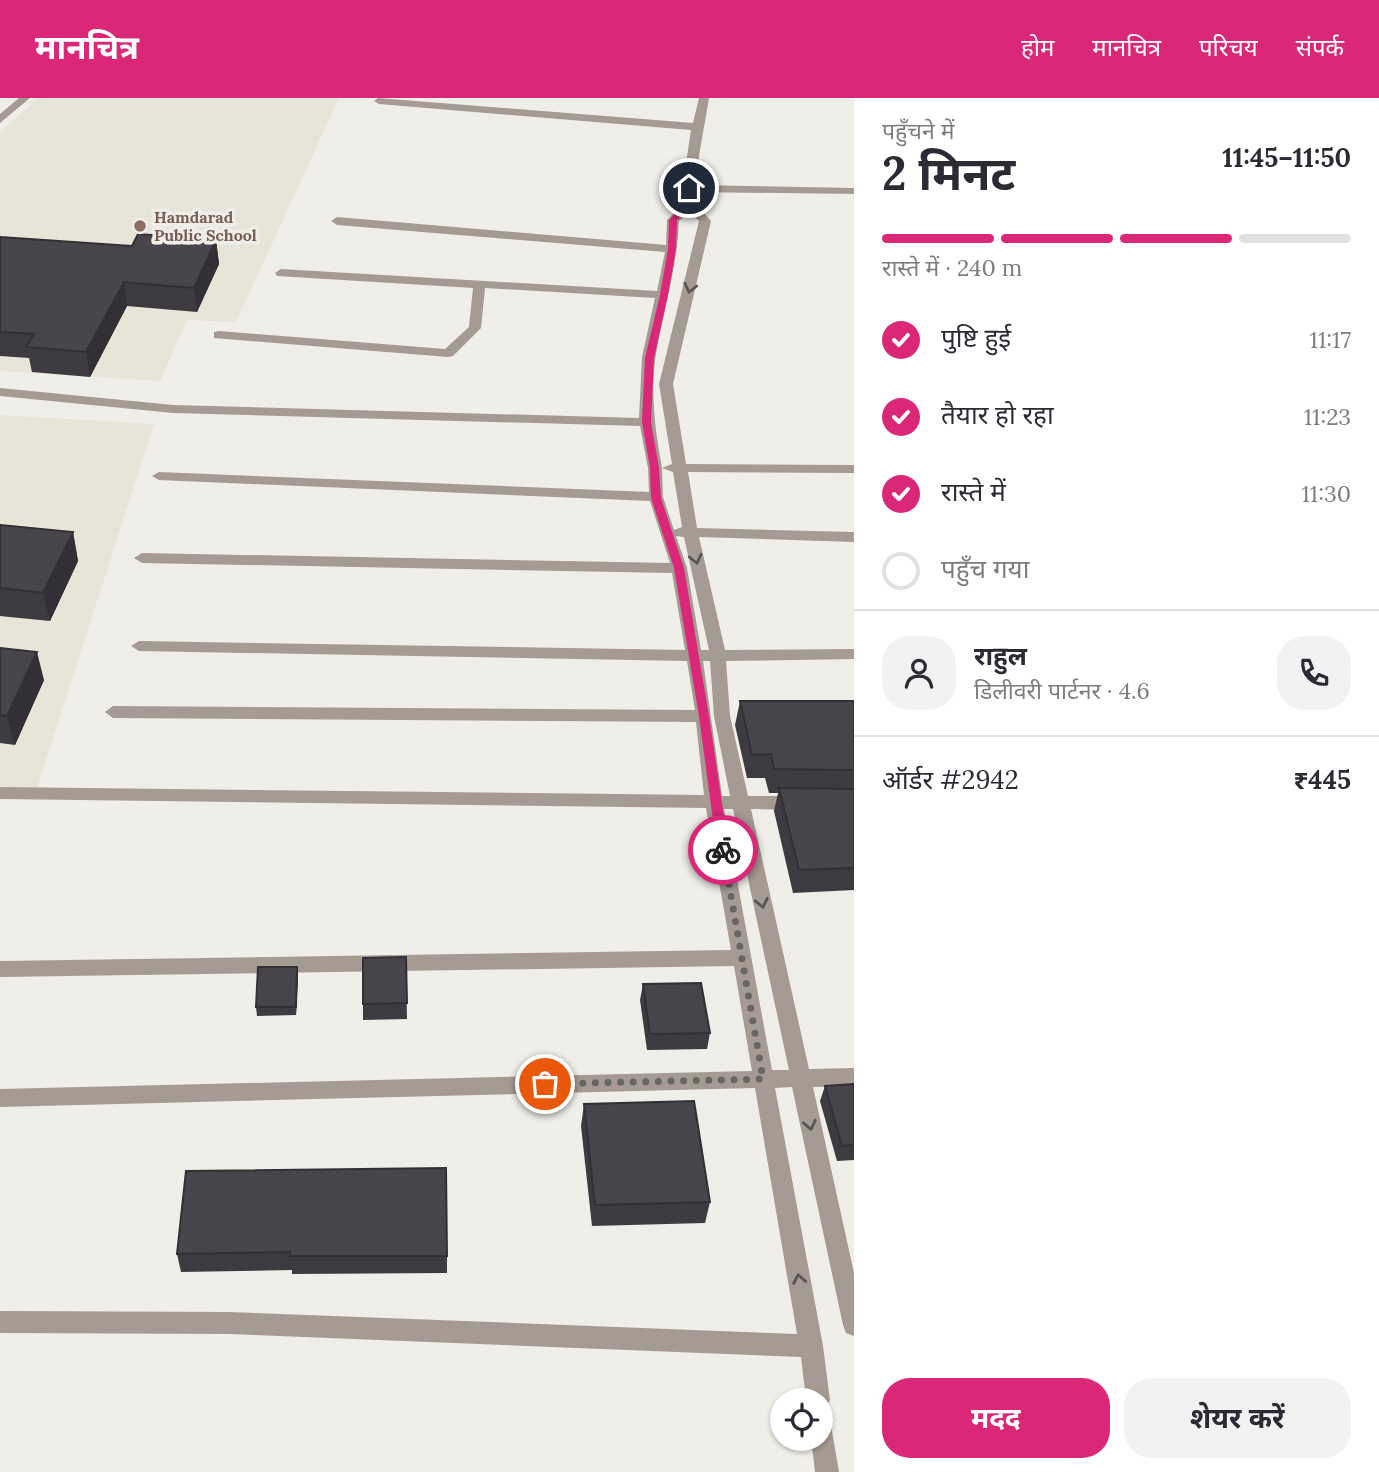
<!DOCTYPE html>
<html lang="hi">
<meta charset="utf-8">
<style>
:root{--surface:#fff;--page:#f2f2f3;--text:#2b2b33;--muted:#7c7c81;--line:#e1e1e2;--accent:#db2777}
body{margin:0;font-family:Lora,"Noto Sans Devanagari",serif;background:var(--page);color:var(--text);height:100vh;display:flex;flex-direction:column;font-size:26px;white-space:nowrap}
*{box-sizing:border-box;margin:0}
p{font-size:23px;color:var(--muted)}
.icon{flex:none;width:38px;height:38px;fill:none;stroke:currentColor;stroke-width:2;stroke-linecap:round;stroke-linejoin:round}
.map{position:relative;flex:1;overflow:hidden}
.sheet{display:flex;flex-direction:column;background:var(--surface);width:525px}
.sheet>*{flex:none}
.controls{position:absolute;left:770px;top:1290px;display:grid;gap:14px}
.controls a{display:grid;place-items:center;width:63px;height:63px;border-radius:50%;background:var(--surface);box-shadow:0 2px 5px #0004;font-size:35px}
.pin{position:absolute;display:grid;place-items:center;width:60px;height:60px;color:#fff;margin:-30px;border:4px solid #fff;border-radius:50%;box-shadow:0 2px 7px #0007}
.courier{position:absolute;display:grid;place-items:center;width:70px;height:70px;margin:-35px;border:5px solid #db2777;border-radius:50%;background:#fff;color:#222;box-shadow:0 2px 9px #0007}
.summary em{font-style:normal;font-weight:700}
.summary div{display:flex;flex-direction:column-reverse}
.summary{display:flex;align-items:center;justify-content:space-between;height:119px;padding:0 28px}
h1{font-size:46px;font-weight:700;line-height:52px}
.bar{display:grid;grid-template-columns:repeat(4,1fr);gap:10px 7px;align-content:center;height:84px;padding:0 28px}
.bar i{height:9px;border-radius:5px;background:var(--line)}
.bar .current{background:var(--accent)}
.bar p{grid-column:span 4}
.line{display:flex;align-items:center;gap:18px;padding:0 28px;border-top:2px solid var(--line)}
.line div{flex:1}
.round{display:grid;place-items:center;flex:none;width:74px;height:74px;border-radius:28px;background:var(--page)}
ol{padding:0 28px;list-style:none}
li{display:flex;align-items:center;gap:21px;height:77px}
li p{margin-inline-start:auto}
li .icon{padding:7px;border-radius:50%;background:var(--accent);color:#fff;stroke-width:4}
li:last-child{color:var(--muted)}
li i{width:38px;height:38px;border:4px solid var(--line);border-radius:50%}
.button{display:flex;gap:14px;margin-top:auto;padding:14px 28px}
.button a{flex:1;height:80px;border-radius:28px;background:var(--accent);color:#fff;font-size:28px;font-weight:700;line-height:80px;text-align:center}
.button a+a{background:var(--page);color:var(--text)}
header{display:flex;align-items:center;gap:42px;box-sizing:border-box;height:98px;padding:0 35px;background:var(--accent);color:#fff}
header strong{font-size:33px}
nav{display:flex;gap:38px;margin-inline-start:auto;font-size:24px}
main{display:flex;flex:1;min-height:0}
.map>svg:first-child{display:block}
.built{fill:#e7e5d8}
.lines{fill:none;stroke-linecap:round;stroke-linejoin:round}
.minor{fill:#a69b92;fill-rule:evenodd}
.wall{fill:#3d3b40}
.shaded-wall{fill:#323034}
.building{fill:#47454a;stroke:#323034;stroke-width:2}
.oneway{stroke:#5b5550}
.route{fill:#db2777}
.done{stroke:#666662;stroke-width:7;stroke-dasharray:0 12.6}
.education-dot{fill:#8d6e63;stroke:#efeee9;stroke-width:2.5}
.labels{text-anchor:middle;dominant-baseline:central;stroke-width:7;stroke-linejoin:round;paint-order:stroke}
.far-education-label{font-size:16px;font-weight:bold;fill:#785e54;stroke:#efeee9;text-anchor:start}
</style>
<header>
<strong>मानचित्र</strong>
<nav><a>होम</a><a>मानचित्र</a><a>परिचय</a><a>संपर्क</a></nav>
</header>
<main>
<div class="map">
<svg width="854" height="1374" viewBox="0 0 854 1374">
<rect width="100%" height="100%" fill="#efeee9"/>
<!-- built -->
<path class="built" d="M38,0H339L236,224L187,222L160,283L0,273V34Z
M0,317L154,326L37,690L0,691Z"/>
<g class="lines">
<!-- minor -->
<path class="minor" d="M19,0H30L0,25V16Z
M378,0L693,25L699,0H709L694,87L854,90V96L694,94L696,106L711,123L673,286L686,366L854,367V375L688,374L697,430L854,434V444L699,439L725,552L854,551V561L726,563L730,618L748,698H798L804,700L807,705L804,710L798,712L751,711L809,971L854,970V988L813,989L854,1175V1238L846,1235L843,1227L792,989L775,990L823,1248L830,1302L826,1310L822,1312L829,1316L839,1374H815L811,1340H821V1302H806L801,1259L230,1236L0,1235V1213L230,1214L797,1236L755,990L0,1009V991L752,973L734,868L0,879V863L731,852L706,710L0,701V689L704,697L696,624L113,620L105,614L113,608L695,612L687,563L139,553L131,548L139,543L685,552L672,475L142,465L134,460L142,455L670,465L650,403L159,382L152,378L159,374L649,394L648,370L640,328L173,315L0,298V290L173,307L639,320L642,259L655,200L485,190L481,230L453,258L448,259L214,240V234L219,233L445,251L469,229L473,190L277,178L275,175L281,171L657,193L665,154L337,127L331,123L337,119L666,147L667,122L684,105L683,85L691,32L379,6L374,3ZM689,113L699,123L659,286L672,366L662,370C655,332 650,294 656,256C664,210 677,170 679,123ZM662,370L673,374L682,429L674,432L663,399ZM676,438L684,439L709,552H701L687,470ZM703,563H710L714,618L730,698H722ZM724,711H733L789,972H772Z"/>
</g>
<!-- wall -->
<path class="wall" d="M0,139L132,148L216,142L219,166L197,214L127,208L90,279L32,274L29,260L0,258Z
M0,427L73,434L78,463L50,523L0,518Z
M0,550L44,582L15,647L0,645Z
M740,603L854,607V792L793,795L774,713L778,695H769L765,680H747L735,627Z
M406,859L407,921L363,922V906Z
M297,869L298,877L296,917L257,918L256,909Z
M643,886L710,935L707,951L647,952L640,902Z
M854,986V1062L837,1063L820,1003L825,988Z
M584,1006L710,1104L705,1125L592,1128L581,1028Z
M186,1073L447,1158V1175L292,1176V1172L181,1174L177,1156Z"/>
<!-- shaded-wall -->
<path class="shaded-wall" d="M216,142L219,166L197,214L194,190Z
M124,184L127,208L90,279L86,254Z
M73,434L78,463L50,523L43,495Z
M37,554L44,582L15,647L7,618Z
M297,869L298,877L296,917V909Z"/>
<!-- building -->
<path class="building" d="M138,136L216,142L194,190L124,184L86,254L26,249L34,236L0,234V139L132,148Z
M0,427L73,434L43,495L0,490Z
M0,550L37,554L7,618L0,617Z
M740,603H853L854,607V672L774,671L771,656L752,657Z
M779,690L854,691V770L799,772Z
M406,859L407,905L363,906V860Z
M258,869H297L296,909H256Z
M701,885L710,935L650,936L643,886Z
M854,986V1047L842,1048L825,988Z
M694,1003L710,1104L595,1107L584,1006Z
M446,1070L447,1158H290V1154L177,1156L186,1073Z"/>
<!-- one-way arrows -->
<defs><path id="oneway-chevron" d="M-2-3.5L2.5 0L-2 3.5" fill="none" stroke-width="1.6" stroke-linecap="round" stroke-linejoin="round" transform="scale(1.75)"/></defs>
<g class="oneway">
<use href="#oneway-chevron" transform="translate(690 190) rotate(103)"/>
<use href="#oneway-chevron" transform="translate(696 461) rotate(77)"/>
<use href="#oneway-chevron" transform="translate(762 805) rotate(78)"/>
<use href="#oneway-chevron" transform="translate(810 1027) rotate(78)"/>
<use href="#oneway-chevron" transform="translate(799 1181) rotate(-100)"/>
</g>
<!-- route -->
<path class="route" d="M689,88L693,90L694,105L677,122L676,151L668,197L654,260L651,324L659,370L661,400L684,470L709,618L729,752L723,756L717,752L699,618L674,470L651,400L650,370L642,324L645,260L660,197L668,151L669,122L686,105L685,90Z"/>
<g class="lines">
<!-- done -->
<path class="done" d="M545,986L763,981L723,752"/>
</g>
<!-- markers -->
<circle class="education-dot" cx="140" cy="128" r="7"/>
<g class="labels">
<!-- far-education labels -->
<g class="far-education-label">
<text x="154" y="119">Hamdarad<tspan x="154" dy="18">Public School</tspan></text>
</g>
</g>
</svg>
<div class="controls">
<a><svg class="icon" aria-label="locate" viewBox="0 0 24 24"><circle cx="12" cy="12" r="6"/><path d="M12 2v4M12 18v4M2 12h4M18 12h4"/></svg></a>
</div>
<div class="pin" style="left:545px;top:986px;background:#ea580c"><svg class="icon" aria-label="bag" viewBox="0 0 24 24"><path d="M5 8h14l-1 12H6zM9 8a3 3 0 0 1 6 0"/></svg></div>
<div class="pin" style="left:689px;top:90px;background:#1f2937"><svg class="icon" aria-label="home" viewBox="0 0 24 24"><path d="M3 11l9-7 9 7M6 9v11h12V9"/></svg></div>
<div class="courier" style="left:723px;top:752px"><svg class="icon" aria-label="bike" viewBox="0 0 24 24"><circle cx="6" cy="16" r="4"/><circle cx="18" cy="16" r="4"/><path d="M6 16l4-8h5l3 8M10 8l3 8H6M13 5h3"/></svg></div>
</div>
<section class="sheet">
<div class="summary"><div><h1>2 मिनट</h1><p>पहुँचने में</p></div><em>11:45–11:50</em></div>
<div class="bar"><i class="current"></i><i class="current"></i><i class="current"></i><i></i><p>रास्ते में · 240 m</p></div>
<ol>
<li><svg class="icon" aria-label="check" viewBox="0 0 24 24"><path d="M5 12l5 5 9-10"/></svg>पुष्टि हुई<p>11:17</p></li>
<li><svg class="icon" aria-label="check" viewBox="0 0 24 24"><path d="M5 12l5 5 9-10"/></svg>तैयार हो रहा<p>11:23</p></li>
<li><svg class="icon" aria-label="check" viewBox="0 0 24 24"><path d="M5 12l5 5 9-10"/></svg>रास्ते में<p>11:30</p></li>
<li><i></i>पहुँच गया</li>
</ol>
<div class="line" style="height:126px"><a class="round"><svg class="icon" aria-label="person" viewBox="0 0 24 24"><circle cx="12" cy="8" r="4"/><path d="M4 21q1-7 8-7t8 7"/></svg></a><div><b>राहुल</b><p>डिलीवरी पार्टनर · 4.6</p></div><a class="round"><svg class="icon" aria-label="phone" viewBox="0 0 24 24"><path d="M5 4h4l2 5-3 2q2 4 5 5l2-3 5 2v4C11 20 4 13 5 4z"/></svg></a></div>
<div class="line" style="height:91px"><div>ऑर्डर #2942</div><b>₹445</b></div>
<div class="button"><a>मदद</a><a>शेयर करें</a></div>
</section>
</main>
